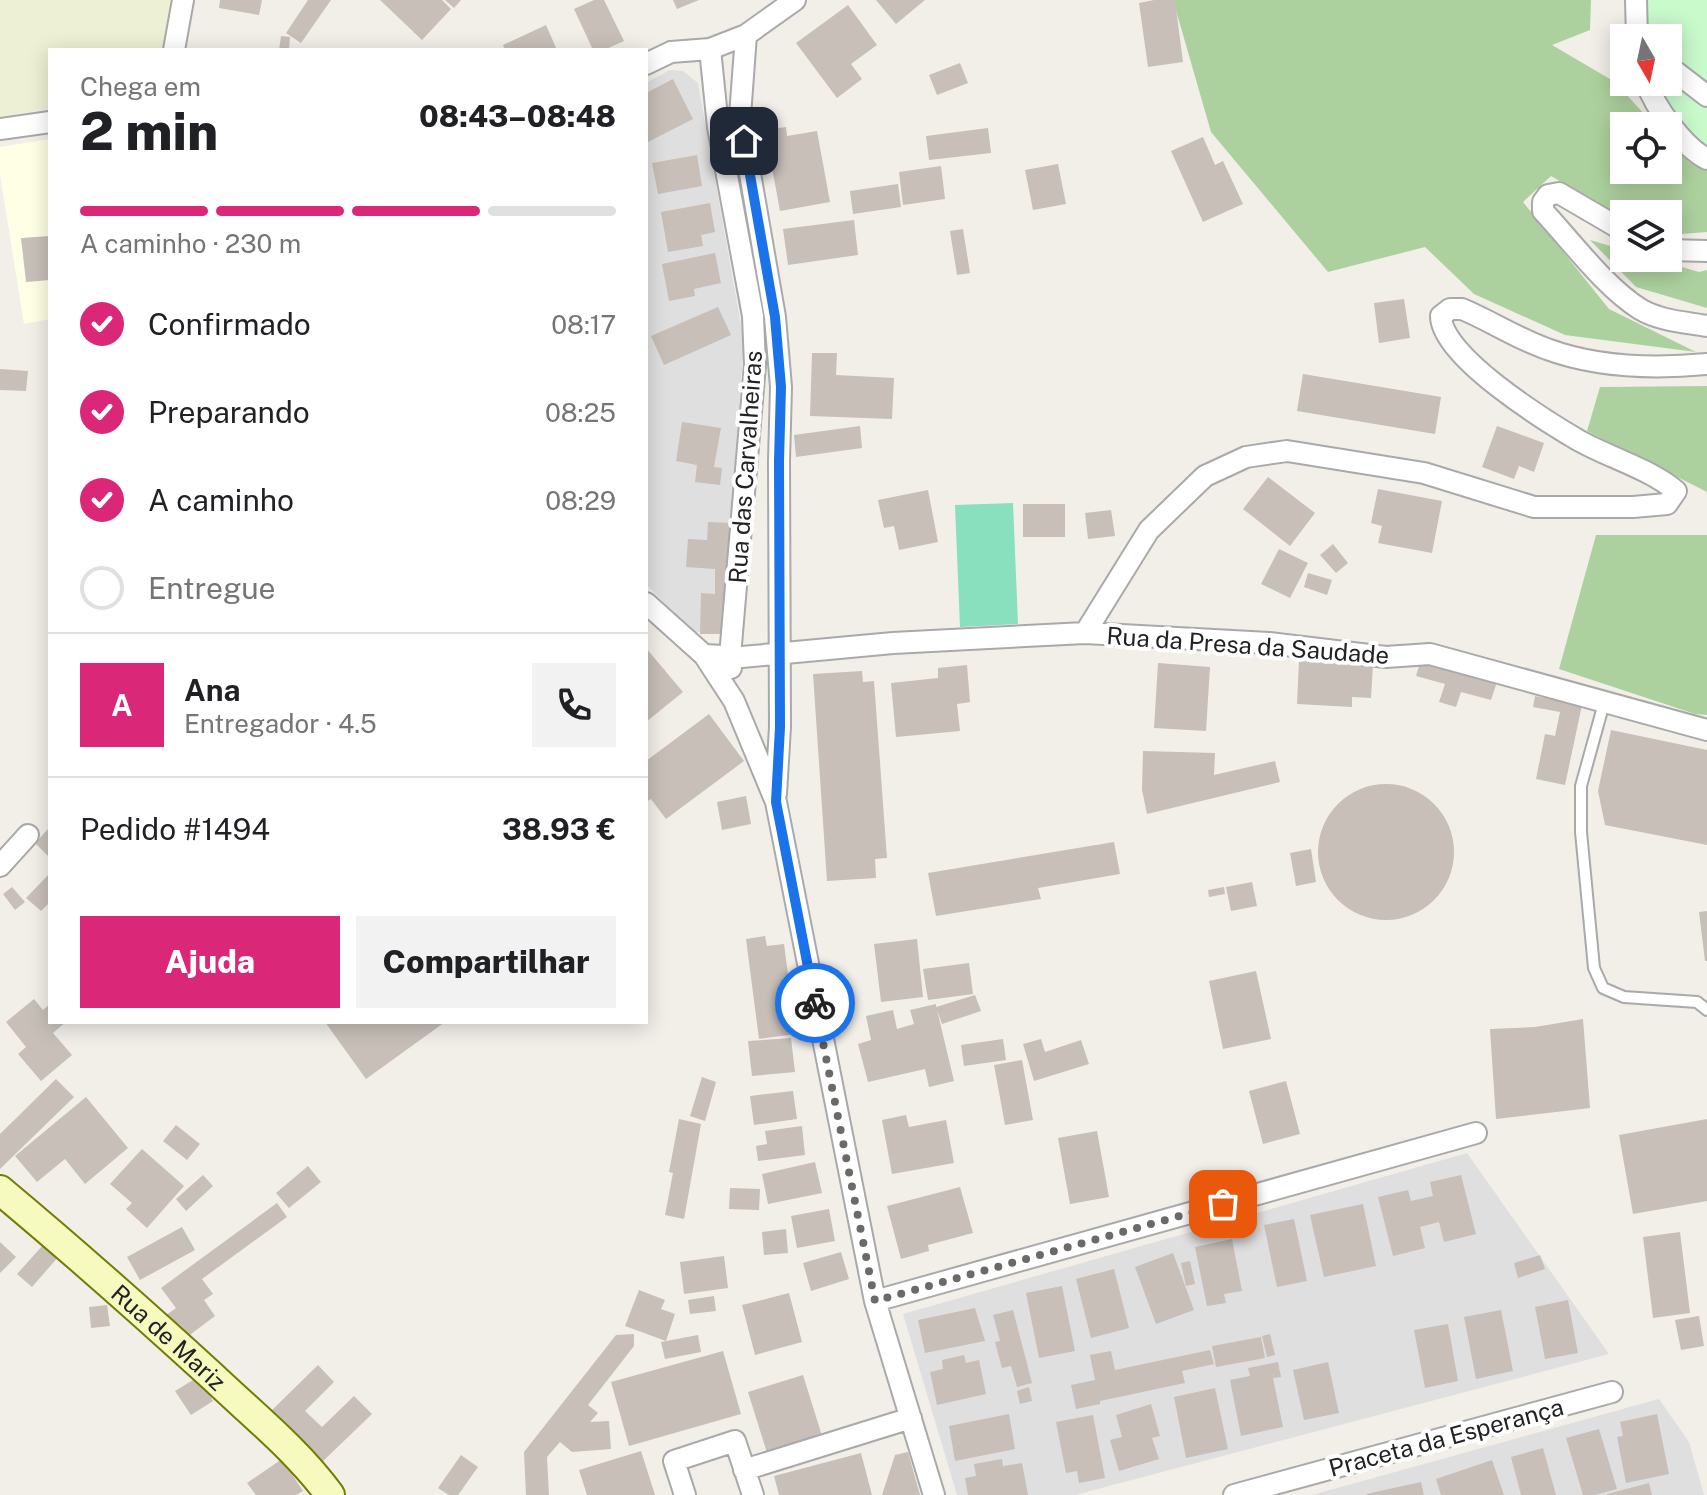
<!DOCTYPE html>
<html lang="pt">
<meta charset="utf-8">
<style>
:root{--surface:#fff;--page:#f2f2f2;--text:#202124;--muted:#757577;--line:#e0e0e0;--accent:#db2777}
body{margin:0;font-family:"Public Sans",sans-serif;background:var(--page);color:var(--text);height:100vh;display:flex;flex-direction:column;font-size:30px;white-space:nowrap}
*{box-sizing:border-box;margin:0}
p{font-size:26px;color:var(--muted)}
.icon{flex:none;width:44px;height:44px;fill:none;stroke:currentColor;stroke-width:2;stroke-linecap:round;stroke-linejoin:round}
.map{position:relative;flex:1;overflow:hidden}
.sheet{position:absolute;left:48px;top:48px;width:600px;height:976px;display:flex;flex-direction:column;background:var(--surface);border-radius:0px;box-shadow:0 4px 20px #0003}
.sheet>*{flex:none}
.needle{width:52px;rotate:171deg}
.buttons{position:absolute;left:1610px;top:24px;display:grid;gap:16px}
.buttons a{display:grid;place-items:center;width:72px;height:72px;border-radius:0px;background:var(--surface);box-shadow:0 4px 20px #0003;font-size:40px}
.pin{position:absolute;display:grid;place-items:center;width:68px;height:68px;color:#fff;margin:-34px;border-radius:16px;box-shadow:0 4px 12px #0006}
.courier{position:absolute;display:grid;place-items:center;width:80px;height:80px;margin:-40px;border:6px solid #1a73e8;border-radius:50%;background:#fff;color:#222;box-shadow:0 2px 10px #0007}
.overview em{font-style:normal;font-weight:800}
.overview div{display:flex;flex-direction:column-reverse}
.overview{display:flex;align-items:center;justify-content:space-between;height:136px;padding:0 32px}
h1{font-size:52px;font-weight:800;line-height:60px}
.bar{display:grid;grid-template-columns:repeat(4,1fr);gap:12px 8px;align-content:center;height:96px;padding:0 32px}
.bar i{height:10px;border-radius:6px;background:var(--line)}
.bar .selected{background:var(--accent)}
.bar p{grid-column:span 4}
.line{display:flex;align-items:center;gap:20px;padding:0 32px;border-top:2px solid var(--line)}
.line div{flex:1}
.round{display:grid;place-items:center;flex:none;width:84px;height:84px;border-radius:0px;background:var(--page)}
ol{padding:0 32px;list-style:none}
li{display:flex;align-items:center;gap:24px;height:88px}
li p{margin-inline-start:auto}
li .icon{padding:8px;border-radius:50%;background:var(--accent);color:#fff;stroke-width:4}
li:last-child{color:var(--muted)}
li i{width:44px;height:44px;border:4px solid var(--line);border-radius:50%}
.primary-button{display:flex;gap:16px;margin-top:auto;padding:16px 32px}
.primary-button a{flex:1;height:92px;border-radius:0px;background:var(--accent);color:#fff;font-size:32px;font-weight:800;line-height:92px;text-align:center}
.primary-button a+a{background:var(--page);color:var(--text)}
.map>svg:first-child{display:block}
.residential{fill:#e0dfdf}
.education{fill:#ffffe5}
.farmland{fill:#eef0d5}
.forest{fill:#add19e}
.park{fill:#c8facc}
.pitch{fill:#88e0be}
.building{fill:#c7bfb8}
.lines{fill:none;stroke-linecap:round;stroke-linejoin:round}
.service-casing{stroke:#a9a9a9;stroke-width:14}
.minor-casing{stroke:#a9a9a9;stroke-width:24}
.secondary-casing{stroke:#707d05;stroke-width:32}
.service{stroke:#fff;stroke-width:10}
.minor{stroke:#fff;stroke-width:20}
.secondary{stroke:#f7fabf;stroke-width:28}
.done{stroke:#6b6a68;stroke-width:8;stroke-dasharray:0 14.4}
.route{stroke:#1a73e8;stroke-width:10}
.labels{text-anchor:middle;dominant-baseline:central;stroke-width:8;stroke-linejoin:round;paint-order:stroke}
.street-label{font-size:24px;fill:#222;stroke:#fff}
</style>
<div class="map">
<svg width="1707" height="1495" viewBox="0 0 1707 1495">
<rect width="100%" height="100%" fill="#f2efe9"/>
<!-- residential -->
<path class="residential" d="M670,70L683,71L698,83L744,342L722,632H693L646,584V83Z
M1467,1153L1609,1354L1075,1495H957L903,1314Z
M1659,1399L1689,1442L1704,1495H1312Z"/>
<!-- education -->
<path class="education" d="M50,139V319L24,324L0,175V147Z"/>
<!-- farmland -->
<path class="farmland" d="M0,0H184L167,50H50V108L0,117Z"/>
<!-- forest -->
<path class="forest" d="M1173,0H1591L1590,30L1552,45L1615,82L1655,126H1624V170H1668V140L1689,162L1707,171V232L1668,235V214H1624V218L1551,176L1523,202L1609,309L1696,352L1565,335L1474,294L1425,247L1328,272L1211,132Z
M1590,240L1624,250V258H1651L1699,272L1707,270V308L1636,287Z
M1707,386V492L1587,431L1600,387Z
M1596,535H1707V715L1695,714L1559,669Z"/>
<!-- park -->
<path class="park" d="M1636,0H1707V159L1646,82H1668V38H1637Z"/>
<!-- pitch -->
<path class="pitch" d="M1013,503L1018,624L960,627L955,505Z"/>
<!-- building -->
<path class="building" d="M220,0H262L259,15L219,8Z
M308,0H331L301,43L286,33Z
M380,0H442L451,9L422,40Z
M445,0H461L454,8Z
M594,0H604L624,41L604,50H593L574,9Z
M673,0H699L677,9Z
M876,0H925L896,24Z
M1154,0H1175L1183,62L1148,67L1139,3Z
M848,5L877,45L851,64L862,79L837,98L796,43Z
M546,25L557,50H505L503,45Z
M281,36L290,37L289,50H279Z
M960,63L968,83L937,95L929,75Z
M673,79L693,119L646,143V93Z
M786,127L787,136L817,131L830,202L780,211L765,130Z
M988,128L991,153L929,160L926,136Z
M1203,137L1215,165L1223,161L1243,204L1203,222L1171,151Z
M697,155L702,186L658,194L652,163Z
M1058,164L1066,204L1033,210L1025,170Z
M941,166L945,199L903,205L899,172Z
M898,184L901,207L853,214L850,191Z
M710,203L715,232L701,235L703,246L668,252L661,212Z
M854,220L858,255L788,265L783,229Z
M963,229L970,273L957,275L950,231Z
M50,236V280L26,282L21,238Z
M715,253L721,283L694,289L695,296L669,301L662,264Z
M1404,299L1410,338L1379,343L1374,303Z
M718,307L731,335L664,365L651,336Z
M812,353H837L836,375L894,378L892,419L810,416Z
M0,369L28,371L26,391L0,390Z
M1303,374L1441,397L1435,434L1297,411Z
M682,422L721,428L714,467L722,468L720,485L695,482L697,465L676,461Z
M860,426L862,448L796,457L794,435Z
M1497,426L1544,443L1534,472L1519,466L1514,479L1482,467Z
M1268,477L1315,513L1290,546L1243,509Z
M1378,489L1442,501L1432,553L1378,543L1382,526L1371,523Z
M928,490L938,542L899,550L894,526L884,528L878,500Z
M1023,504H1065V537H1023Z
M1111,510L1115,536L1088,539L1085,513Z
M708,522L732,523L727,634H700L701,593L715,594V569L686,567L688,539L707,540Z
M1333,544L1348,563L1336,573L1320,555Z
M1279,549L1308,563L1290,598L1261,584Z
M1308,573L1332,580L1327,595L1304,587Z
M646,648L683,692L646,722Z
M1422,656L1498,679L1491,700L1461,692L1456,707L1439,702L1445,684L1416,676Z
M1299,661L1373,665L1371,698L1352,697V707L1297,704Z
M1158,663L1210,667L1206,731L1154,728Z
M967,665L970,702L957,704L960,731L896,737L891,683L938,678V668Z
M862,671L863,682L874,681L887,858L875,859L876,878L827,881L813,674Z
M1535,696L1582,705L1565,785L1536,779L1545,734L1555,736L1560,712L1533,707Z
M709,714L744,761L666,819L651,799L646,802V761Z
M1611,730L1707,750V845L1605,825L1598,791Z
M1143,751L1215,753L1214,775L1275,761L1280,782L1147,814L1142,790Z
M1318 852a68 68 0 1 1 136 0a68 68 0 1 1-136 0Z
M746,796L751,824L722,830L717,802Z
M50,827V858L35,843Z
M1114,842L1120,874L1038,888L1041,899L936,916L928,873Z
M1311,849L1316,882L1296,886L1290,853Z
M50,873V902L41,911L26,898Z
M1252,882L1257,906L1231,911L1226,887Z
M12,887L25,902L15,910L3,894Z
M1224,887L1225,894L1209,897L1208,890Z
M1707,911V961H1705L1699,912Z
M765,936L767,946L784,944L796,1034L759,1039L746,939Z
M917,939L923,997L881,1002L874,944Z
M969,963L973,994L928,1000L923,969Z
M1256,971L1271,1039L1223,1049L1209,981Z
M975,995L981,1011L942,1024L937,1010L954,1081L929,1087L925,1069L868,1082L858,1044L871,1040L866,1016L893,1010L897,1029L914,1024L910,1010L936,1004V1007Z
M34,999L43,1010L50,1004V1022H66L53,1033L72,1055L41,1081L18,1054L26,1047L6,1022Z
M1583,1019L1590,1108L1496,1119L1490,1029L1535,1027Z
M325,1022H445L366,1079Z
M791,1038L795,1072L752,1076L748,1041Z
M1003,1039L1006,1060L964,1066L961,1045Z
M1041,1039L1045,1052L1081,1040L1089,1064L1034,1081L1023,1044Z
M1022,1060L1033,1120L1005,1125L994,1065Z
M702,1077L716,1082L705,1121L690,1116Z
M56,1079L74,1097L0,1169V1134Z
M1286,1081L1300,1134L1263,1144L1249,1091Z
M793,1091L797,1119L754,1125L750,1096Z
M86,1097L128,1148L85,1184L65,1159L37,1182L15,1156Z
M906,1115L909,1127L946,1120L954,1163L892,1174L882,1120Z
M679,1119L701,1124L684,1219L665,1215L673,1173L669,1172Z
M1707,1119V1201L1633,1214L1619,1135Z
M176,1125L200,1144L187,1160L163,1141Z
M802,1126L805,1155L758,1161L756,1146L767,1144L765,1131Z
M1097,1131L1109,1197L1070,1204L1058,1138Z
M142,1149L184,1186L147,1228L126,1209L132,1203L110,1184Z
M815,1162L822,1193L768,1204L762,1174Z
M308,1166L321,1182L289,1208L276,1193Z
M203,1175L213,1186L186,1211L176,1199Z
M1461,1175L1476,1234L1444,1242L1439,1222L1420,1227L1425,1248L1393,1256L1378,1197L1408,1190L1411,1201L1433,1196L1430,1182Z
M960,1187L973,1233L928,1245L929,1251L901,1259L887,1206Z
M730,1188L760,1189L759,1210L729,1209Z
M277,1203L287,1217L202,1279L213,1294L204,1300L215,1316L183,1340L165,1316L176,1308L161,1288Z
M1363,1204L1376,1266L1324,1277L1310,1215Z
M829,1209L835,1241L797,1248L791,1216Z
M1294,1219L1307,1281L1277,1287L1264,1225Z
M182,1227L195,1250L140,1280L127,1257Z
M786,1229L788,1253L764,1255L762,1232Z
M1680,1232L1690,1313L1653,1318L1643,1237Z
M1232,1239L1242,1291L1224,1294L1226,1303L1207,1306L1195,1247Z
M0,1242L16,1257L0,1273Z
M44,1244L59,1256L32,1287L17,1274Z
M841,1252L849,1279L811,1291L803,1263Z
M1173,1253L1194,1310L1156,1324L1135,1267Z
M1540,1255L1545,1269L1518,1278L1514,1263Z
M724,1256L728,1288L684,1294L680,1262Z
M1190,1261L1195,1284L1186,1286L1181,1263Z
M1114,1269L1129,1328L1091,1338L1076,1279Z
M1062,1286L1075,1351L1039,1358L1026,1293Z
M639,1290L665,1300L661,1309L675,1314L666,1341L625,1326Z
M789,1293L802,1342L755,1355L742,1305Z
M714,1296L716,1311L690,1314L688,1300Z
M1568,1300L1578,1353L1545,1359L1535,1307Z
M107,1305L110,1326L91,1328L89,1307Z
M975,1308L985,1341L925,1353L918,1320Z
M1013,1310L1032,1383L1017,1387L1011,1366L1002,1368L995,1342L1000,1341L993,1315Z
M1501,1310L1513,1371L1476,1379L1464,1317Z
M1699,1316L1704,1346L1681,1350L1675,1320Z
M1448,1324L1458,1381L1425,1388L1414,1330Z
M634,1334V1346L588,1405L598,1413L590,1422L609,1421L611,1449L572,1452L560,1442L547,1457L549,1495H526L524,1452L616,1335Z
M1270,1334L1275,1355L1267,1357L1262,1336Z
M698,1335L701,1352L665,1359L661,1342Z
M1261,1337L1265,1358L1216,1367L1212,1346Z
M1210,1350L1214,1364L1182,1371L1185,1383L1100,1401V1404L1076,1409L1071,1385L1095,1380L1090,1355L1111,1351L1115,1370Z
M723,1351L741,1414L629,1446L611,1382Z
M964,1355L966,1363L979,1360L986,1394L937,1405L930,1372L943,1369L942,1360Z
M1278,1362L1281,1377L1273,1378L1283,1427L1241,1436L1230,1380L1250,1376L1248,1368Z
M1328,1362L1339,1413L1304,1420L1293,1370Z
M318,1365L334,1382L305,1411L322,1427L354,1396L372,1414L320,1464L269,1413Z
M803,1375L823,1439L768,1456L748,1392Z
M198,1377L213,1401L191,1415L175,1391Z
M1029,1387L1032,1401L1020,1404L1017,1391Z
M1215,1388L1228,1449L1186,1458L1174,1397Z
M1151,1404L1160,1436L1152,1438L1159,1459L1119,1471L1110,1440L1122,1437L1116,1415Z
M1009,1414L1015,1449L955,1461L949,1426Z
M1657,1414L1669,1474L1626,1483L1617,1437L1623,1436L1620,1422Z
M1093,1415L1105,1478L1079,1483L1077,1471L1066,1473L1056,1422Z
M1599,1429L1617,1489L1595,1495H1583L1566,1438Z
M1543,1448L1556,1495H1521L1511,1457Z
M641,1451L655,1495H587L579,1470Z
M908,1452L920,1495H882L895,1455Z
M861,1453L872,1495H779L774,1476Z
M461,1455L478,1467L458,1495H449L438,1488Z
M282,1459L303,1491L296,1495H256L247,1483Z
M1002,1459L1003,1466L1022,1463L1028,1495H968L965,1478L976,1476L974,1464Z
M1492,1460L1504,1495H1441L1436,1479Z
M1421,1482L1424,1495H1366V1494Z
M1649,1483L1652,1495H1607V1494Z"/>
<g class="lines">
<defs>
<path id="service" d="M1604,703L1581,786V832L1594,968L1603,988L1624,997L1697,1002L1707,1010"/>
<path id="minor" d="M1636,0L1637,38
M746,35L740,116L775,317L781,387L779,461L780,727L776,794
M710,49L718,127L753,316L755,365L730,656L731,668
M174,50L183,0
M646,64L671,52L710,49L746,35L795,0
M1668,66L1707,96
M1646,82C1655,107 1683,147 1707,159
M0,129L50,122
M1624,231L1559,193L1548,195L1543,202V211C1571,241 1605,287 1640,309C1660,321 1685,322 1707,326
M1668,250L1707,251
M646,603L704,655L734,701L776,802L875,1301L934,1495
M1085,633L1149,530L1205,476L1246,457L1287,451L1424,473L1534,507H1633L1667,504L1676,491C1648,468 1610,458 1578,440C1544,420 1441,356 1441,316L1450,309H1462C1491,321 1518,339 1547,349C1598,368 1654,369 1707,364
M704,655L742,657L893,643L1085,633L1269,643L1386,657L1430,654L1707,730
M0,866L28,835
M875,1301L1476,1133
M744,1470L911,1418
M685,1495L674,1461L735,1441L753,1495
M1234,1495L1612,1392"/>
<g id="secondary">
<path id="s1" d="M0,1190C73,1251 143,1313 213,1377C253,1415 297,1450 330,1495"/>
</g>
</defs>
<!-- service casing -->
<use href="#service" class="service-casing"/>
<!-- minor casing -->
<use href="#minor" class="minor-casing"/>
<!-- secondary casing -->
<use href="#secondary" class="secondary-casing"/>
<!-- service -->
<use href="#service" class="service"/>
<!-- minor -->
<use href="#minor" class="minor"/>
<!-- secondary -->
<use href="#secondary" class="secondary"/>
</g>
<g class="lines">
<!-- done -->
<path class="done" d="M815,1003L875,1301L1223,1204"/>
<!-- route -->
<path class="route" d="M744,141L775,317L781,387L779,461L780,727L776,802L815,1003"/>
</g>
<g class="labels">
<!-- street labels -->
<g class="street-label">
<text transform="translate(745 467) rotate(-86)">Rua das Carvalheiras</text>
<text transform="translate(1248 645) rotate(4)">Rua da Presa da Saudade</text>
<text stroke="none"><textPath href="#s1" startOffset="224">Rua de Mariz</textPath></text>
<text transform="translate(1446 1437) rotate(-15)">Praceta da Esperança</text>
</g>
</g>
</svg>
<div class="buttons">
<a><svg class="needle" viewBox="-14 -14 28 28"><path d="M0-13l5 13h-10z" fill="#e53935"/><path d="M0 13l5-13h-10z" fill="#757577"/></svg></a>
<a><svg class="icon" aria-label="locate" viewBox="0 0 24 24"><circle cx="12" cy="12" r="6"/><path d="M12 2v4M12 18v4M2 12h4M18 12h4"/></svg></a>
<a><svg class="icon" aria-label="layers" viewBox="0 0 24 24"><path d="M12 4l9 5-9 5-9-5zM3 14l9 5 9-5"/></svg></a>
</div>
<div class="pin" style="left:1223px;top:1204px;background:#ea580c"><svg class="icon" aria-label="bag" viewBox="0 0 24 24"><path d="M5 8h14l-1 12H6zM9 8a3 3 0 0 1 6 0"/></svg></div>
<div class="pin" style="left:744px;top:141px;background:#1f2937"><svg class="icon" aria-label="home" viewBox="0 0 24 24"><path d="M3 11l9-7 9 7M6 9v11h12V9"/></svg></div>
<div class="courier" style="left:815px;top:1003px"><svg class="icon" aria-label="bike" viewBox="0 0 24 24"><circle cx="6" cy="16" r="4"/><circle cx="18" cy="16" r="4"/><path d="M6 16l4-8h5l3 8M10 8l3 8H6M13 5h3"/></svg></div>
<section class="sheet">
<div class="overview"><div><h1>2 min</h1><p>Chega em</p></div><em>08:43–08:48</em></div>
<div class="bar"><i class="selected"></i><i class="selected"></i><i class="selected"></i><i></i><p>A caminho · 230 m</p></div>
<ol>
<li><svg class="icon" aria-label="check" viewBox="0 0 24 24"><path d="M5 12l5 5 9-10"/></svg>Confirmado<p>08:17</p></li>
<li><svg class="icon" aria-label="check" viewBox="0 0 24 24"><path d="M5 12l5 5 9-10"/></svg>Preparando<p>08:25</p></li>
<li><svg class="icon" aria-label="check" viewBox="0 0 24 24"><path d="M5 12l5 5 9-10"/></svg>A caminho<p>08:29</p></li>
<li><i></i>Entregue</li>
</ol>
<div class="line" style="height:144px"><b class="round" style="background:var(--accent);color:#fff">A</b><div><b>Ana</b><p>Entregador · 4.5</p></div><a class="round"><svg class="icon" aria-label="phone" viewBox="0 0 24 24"><path d="M5 4h4l2 5-3 2q2 4 5 5l2-3 5 2v4C11 20 4 13 5 4z"/></svg></a></div>
<div class="line" style="height:104px"><div>Pedido #1494</div><b>38.93 €</b></div>
<div class="primary-button"><a>Ajuda</a><a>Compartilhar</a></div>
</section>
</div>
